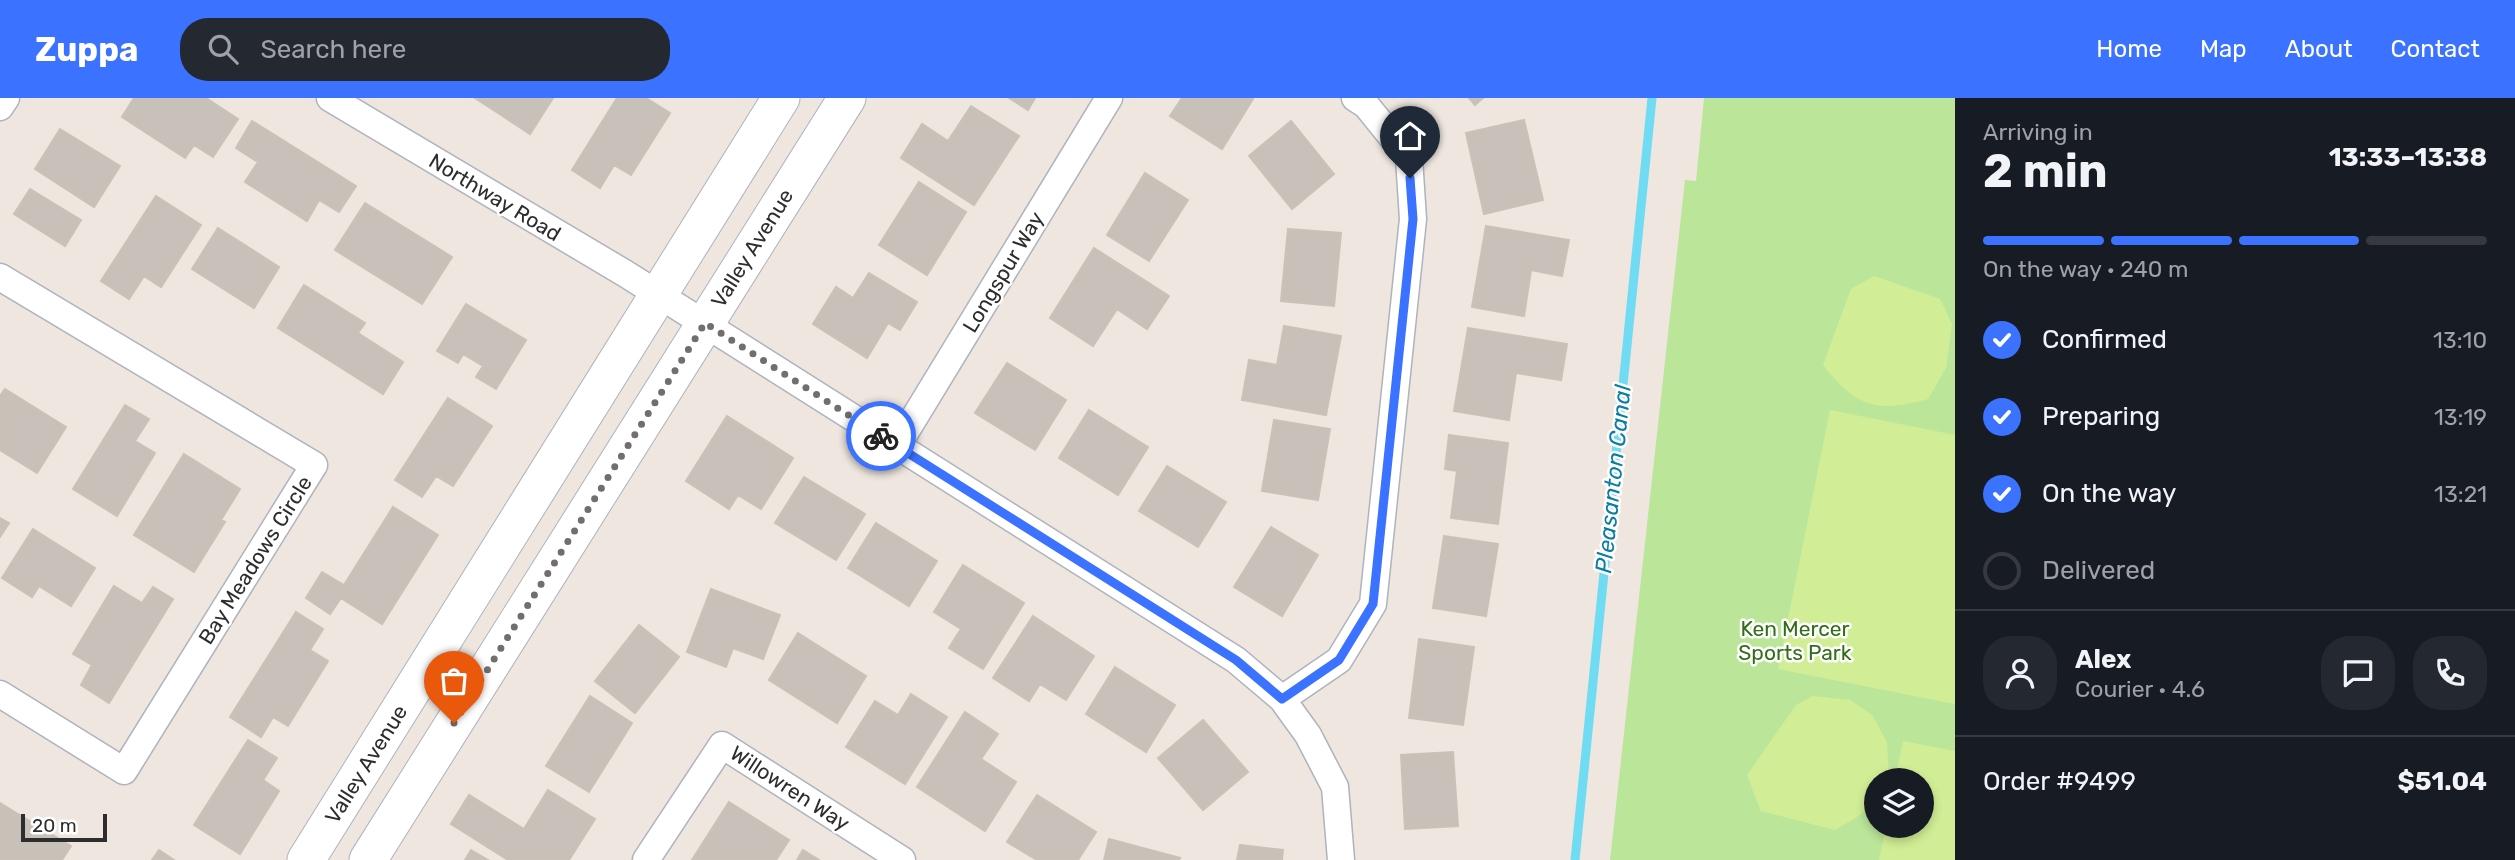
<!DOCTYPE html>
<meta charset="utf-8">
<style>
:root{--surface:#171b24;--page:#242831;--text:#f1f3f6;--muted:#9ea1a6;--line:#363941;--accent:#3b72ff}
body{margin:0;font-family:Rubik,sans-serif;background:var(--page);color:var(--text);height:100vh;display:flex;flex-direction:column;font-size:26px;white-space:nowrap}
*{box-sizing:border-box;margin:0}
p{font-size:23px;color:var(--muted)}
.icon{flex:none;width:38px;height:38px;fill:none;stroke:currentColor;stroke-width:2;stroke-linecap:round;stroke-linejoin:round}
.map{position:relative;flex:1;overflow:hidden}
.drawer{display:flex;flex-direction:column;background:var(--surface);width:560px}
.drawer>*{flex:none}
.tools{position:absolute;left:1864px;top:670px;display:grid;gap:14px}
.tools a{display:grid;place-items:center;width:70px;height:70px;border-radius:50%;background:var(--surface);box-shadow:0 4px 10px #0003;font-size:35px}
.scale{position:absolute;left:21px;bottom:18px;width:86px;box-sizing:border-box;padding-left:7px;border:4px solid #2d2d2d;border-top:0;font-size:19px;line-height:24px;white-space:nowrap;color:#2d2d2d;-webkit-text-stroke:5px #fff;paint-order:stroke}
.pin{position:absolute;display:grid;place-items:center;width:60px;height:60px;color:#fff;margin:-72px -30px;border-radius:50% 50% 50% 0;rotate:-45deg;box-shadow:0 0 7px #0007}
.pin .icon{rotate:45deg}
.courier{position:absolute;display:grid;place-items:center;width:70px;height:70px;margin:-35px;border:5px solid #3b72ff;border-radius:50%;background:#fff;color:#222;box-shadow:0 2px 9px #0007}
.summary em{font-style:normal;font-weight:700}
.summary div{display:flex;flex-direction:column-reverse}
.summary{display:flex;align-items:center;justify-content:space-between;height:119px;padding:0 28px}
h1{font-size:46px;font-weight:700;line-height:52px}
.bar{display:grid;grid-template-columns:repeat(4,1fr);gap:10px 7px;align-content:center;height:84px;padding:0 28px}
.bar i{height:9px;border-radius:5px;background:var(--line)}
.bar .selected{background:var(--accent)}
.bar p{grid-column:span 4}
.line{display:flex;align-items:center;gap:18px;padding:0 28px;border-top:2px solid var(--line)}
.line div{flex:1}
.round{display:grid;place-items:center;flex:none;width:74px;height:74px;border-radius:28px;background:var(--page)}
ol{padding:0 28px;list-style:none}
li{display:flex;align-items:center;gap:21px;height:77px}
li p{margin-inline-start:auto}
li .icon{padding:7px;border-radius:50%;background:var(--accent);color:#fff;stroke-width:4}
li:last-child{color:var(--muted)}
li i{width:38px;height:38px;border:4px solid var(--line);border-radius:50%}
header{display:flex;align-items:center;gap:42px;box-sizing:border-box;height:98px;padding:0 35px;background:var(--accent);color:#fff}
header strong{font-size:33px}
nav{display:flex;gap:38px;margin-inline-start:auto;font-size:24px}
.search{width:490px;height:63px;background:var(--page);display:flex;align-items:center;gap:18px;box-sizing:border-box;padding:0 24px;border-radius:28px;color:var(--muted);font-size:26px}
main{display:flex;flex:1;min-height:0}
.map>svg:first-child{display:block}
.green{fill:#bbe69a;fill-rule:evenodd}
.pitch{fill:#d1ee96}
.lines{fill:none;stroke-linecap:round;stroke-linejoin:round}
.stream{stroke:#6fdcf3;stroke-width:9}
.building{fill:#c7c1ba;stroke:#cac2b8;stroke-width:2}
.minor-casing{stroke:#afb3bd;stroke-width:29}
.secondary-casing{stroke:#afb3bd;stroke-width:39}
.minor{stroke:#fff;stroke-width:26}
.secondary{stroke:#fff;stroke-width:37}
.done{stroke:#716e6b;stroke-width:7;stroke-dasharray:0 12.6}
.route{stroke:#3b72ff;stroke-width:9}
.labels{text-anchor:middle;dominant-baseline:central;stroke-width:5;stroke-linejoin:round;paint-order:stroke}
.street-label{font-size:21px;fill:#2d2d2d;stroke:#fff}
.park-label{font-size:21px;fill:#326e18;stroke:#fff}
.water-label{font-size:23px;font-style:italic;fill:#097ea4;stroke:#fff}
</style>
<header>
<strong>Zuppa</strong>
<div class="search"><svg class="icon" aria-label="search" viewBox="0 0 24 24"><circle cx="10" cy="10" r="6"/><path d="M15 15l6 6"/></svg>Search here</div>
<nav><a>Home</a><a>Map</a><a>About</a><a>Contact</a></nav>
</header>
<main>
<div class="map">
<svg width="1955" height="762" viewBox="0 0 1955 762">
<rect width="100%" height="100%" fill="#eee6df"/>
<!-- green -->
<path class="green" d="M1704,0H1955V762H1610L1685,82L1696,83ZM1876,682H1922V728H1876Z"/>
<!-- pitch -->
<path class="pitch" d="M1874,178L1940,201L1952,226L1946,270L1928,301C1876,315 1856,309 1823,267L1851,191Z
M1830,312L1955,337V606L1778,571Z
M1813,598L1850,602L1872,617L1887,644L1889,678L1886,682H1876C1876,713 1858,718 1835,732L1761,713L1747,677L1796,607Z
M1903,643L1955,653V762H1879L1886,728H1922V682H1895Z"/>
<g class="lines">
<!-- stream -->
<path class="stream" d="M1575,762L1652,0"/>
</g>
<!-- building -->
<path class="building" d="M134,0H206L238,21L213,59L194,47L185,60L122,19Z
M475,0H553L530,36Z
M617,0H646L670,15L631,77L614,67L600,90L572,72Z
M1009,0H1035L1028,12Z
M1182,0H1251L1253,1L1222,51L1170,18Z
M1469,0H1483L1475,7Z
M971,8L1019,38L974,107L901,60L922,26L948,43Z
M1524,22L1543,102L1484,116L1466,35Z
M252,23L356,88L339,114L319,102L307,123L245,84L258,64L236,50Z
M1291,23L1334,76L1292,111L1249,58Z
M60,31L120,68L94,109L35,71Z
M1145,75L1188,102L1149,163L1107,137Z
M919,84L966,114L927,177L879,147Z
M30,91L81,122L65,148L14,116Z
M156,98L201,127L161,189L144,178L129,201L101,183Z
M365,105L452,159L422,206L335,152Z
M1486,128L1569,142L1562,178L1531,172L1524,218L1472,209Z
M218,130L279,169L254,210L192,171Z
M1288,131L1341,135L1334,208L1281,203Z
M1094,150L1169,198L1147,231L1117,211L1093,248L1050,220Z
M869,175L917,204L900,232L888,225L867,260L813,226L836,189L853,200Z
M304,187L365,225L358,235L403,264L383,296L278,230Z
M466,206L526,242L496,291L476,279L483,268L463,256L458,265L437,253Z
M1284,228L1341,238L1326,317L1242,302L1249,262L1277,267Z
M1468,230L1567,246L1561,282L1516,275L1509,322L1454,313Z
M1007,265L1066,302L1035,352L975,315Z
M5,291L66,329L37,375L0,352V298Z
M448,300L492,328L453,388L436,378L422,399L395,382Z
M125,307L149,321L135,343L155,355L117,418L73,391Z
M1089,312L1148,349L1118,397L1059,360Z
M727,318L793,360L761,411L738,397L729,411L686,383Z
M1274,322L1330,331L1318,402L1262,393Z
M1449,337L1508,345L1498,426L1451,420L1457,373L1445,371Z
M184,356L240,391L221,422L225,424L194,474L134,437Z
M1167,368L1226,404L1198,449L1139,413Z
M804,379L865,416L836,462L775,425Z
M393,409L438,437L382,526L341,500L330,516L306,500L322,474L344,487Z
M0,420L9,425L0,439Z
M876,425L937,463L909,508L848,470Z
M1271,429L1318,457L1282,518L1234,489Z
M33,431L95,470L71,508L39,488L32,499L2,480Z
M1444,438L1498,446L1486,518L1433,510Z
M963,467L1024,505L983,571L949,550L961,531L934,514Z
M114,488L142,505L153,489L173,501L109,605L81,587L92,567L73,556Z
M711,491L780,517L763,561L733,550L726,569L687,554Z
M296,514L323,531L310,552L328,563L288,628L273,619L261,639L230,619Z
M1033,518L1094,558L1066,602L1040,586L1029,603L993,580Z
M639,527L679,559L635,615L595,583Z
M798,535L866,578L837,625L769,582Z
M1419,541L1474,549L1463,627L1409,620Z
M1115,569L1175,607L1146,654L1086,616Z
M911,596L947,619L905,686L846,649L875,603L898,617Z
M590,598L632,625L589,694L546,668Z
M965,614L998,636L981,661L1016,684L985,733L917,689Z
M1203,622L1248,674L1203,712L1158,660Z
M248,642L277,660L263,682L279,693L240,756L194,727Z
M1453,654L1458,728L1405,731L1401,657Z
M548,692L595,721L569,762H508L451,726L469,697L524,731Z
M1037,697L1096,734L1078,762H1037L1007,744Z
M729,704L789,742L776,762H692Z
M0,705L71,748L62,762H0Z
M1109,741L1180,760L1179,762H1104Z
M1240,747L1283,752L1282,762H1237Z
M159,752L174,762H152Z
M471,752L488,762H465Z
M803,752L819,762H797Z"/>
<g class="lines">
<defs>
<path id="minor" d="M330,0L626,176L1236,562L1282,601L1308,637L1335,689L1341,762
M0,9L6,0
M0,179L314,367L124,673L0,596
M897,348L1109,0
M1282,601L1339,562L1373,506L1413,121L1409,60L1366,7L1355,0
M646,762L722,647L902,762"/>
<path id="secondary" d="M306,762L781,0
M368,762L847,0"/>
</defs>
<!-- minor casing -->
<use href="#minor" class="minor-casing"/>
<!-- secondary casing -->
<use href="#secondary" class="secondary-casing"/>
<!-- minor -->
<use href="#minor" class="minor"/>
<!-- secondary -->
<use href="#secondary" class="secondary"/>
</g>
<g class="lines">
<!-- done -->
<path class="done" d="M454,625L705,225L881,338"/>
<!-- route -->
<path class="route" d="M881,338L1236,562L1282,601L1339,562L1373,506L1413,121L1410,80"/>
</g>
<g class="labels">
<!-- street labels -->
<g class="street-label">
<text transform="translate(495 99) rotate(31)">Northway Road</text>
<text transform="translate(752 150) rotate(-58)">Valley Avenue</text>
<text transform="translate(1003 174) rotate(-59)">Longspur Way</text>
<text transform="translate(255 462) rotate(-58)">Bay Meadows Circle</text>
<text transform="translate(366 666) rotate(-58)">Valley Avenue</text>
<text transform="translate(790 690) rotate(33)">Willowren Way</text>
</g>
<!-- park labels -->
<g class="park-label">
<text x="1795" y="530">Ken Mercer<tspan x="1795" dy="24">Sports Park</tspan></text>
</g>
<!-- water labels -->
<g class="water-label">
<text transform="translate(1613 381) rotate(-84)">Pleasanton Canal</text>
</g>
</g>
</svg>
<div class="tools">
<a><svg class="icon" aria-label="layers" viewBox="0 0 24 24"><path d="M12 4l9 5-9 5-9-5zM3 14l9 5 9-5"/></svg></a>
</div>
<div class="scale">20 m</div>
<div class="pin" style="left:454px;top:625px;background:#ea580c"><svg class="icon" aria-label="bag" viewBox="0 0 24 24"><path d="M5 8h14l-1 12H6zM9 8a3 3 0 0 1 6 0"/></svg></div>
<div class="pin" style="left:1410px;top:80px;background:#1f2937"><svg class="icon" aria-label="home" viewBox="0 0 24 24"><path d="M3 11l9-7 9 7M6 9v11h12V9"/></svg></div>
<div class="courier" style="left:881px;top:338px"><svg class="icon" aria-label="bike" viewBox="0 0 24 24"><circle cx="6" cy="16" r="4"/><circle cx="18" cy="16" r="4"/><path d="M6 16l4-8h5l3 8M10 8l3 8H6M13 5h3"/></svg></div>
</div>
<section class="drawer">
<div class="summary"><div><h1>2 min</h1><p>Arriving in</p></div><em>13:33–13:38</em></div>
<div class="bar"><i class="selected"></i><i class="selected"></i><i class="selected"></i><i></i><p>On the way · 240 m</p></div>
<ol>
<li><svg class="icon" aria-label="check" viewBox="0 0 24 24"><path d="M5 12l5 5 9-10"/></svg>Confirmed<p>13:10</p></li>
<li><svg class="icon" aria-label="check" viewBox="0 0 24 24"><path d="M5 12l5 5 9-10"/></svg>Preparing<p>13:19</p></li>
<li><svg class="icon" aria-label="check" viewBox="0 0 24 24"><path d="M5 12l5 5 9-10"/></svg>On the way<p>13:21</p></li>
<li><i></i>Delivered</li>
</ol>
<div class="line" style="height:126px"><a class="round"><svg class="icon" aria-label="person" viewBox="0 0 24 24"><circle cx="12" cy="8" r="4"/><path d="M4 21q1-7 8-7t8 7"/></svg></a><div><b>Alex</b><p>Courier · 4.6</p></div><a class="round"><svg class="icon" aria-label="chat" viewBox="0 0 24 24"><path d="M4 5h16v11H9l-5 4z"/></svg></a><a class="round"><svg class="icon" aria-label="phone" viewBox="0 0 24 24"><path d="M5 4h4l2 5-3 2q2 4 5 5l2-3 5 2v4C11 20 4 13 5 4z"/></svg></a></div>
<div class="line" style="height:91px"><div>Order #9499</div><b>$51.04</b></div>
</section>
</main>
